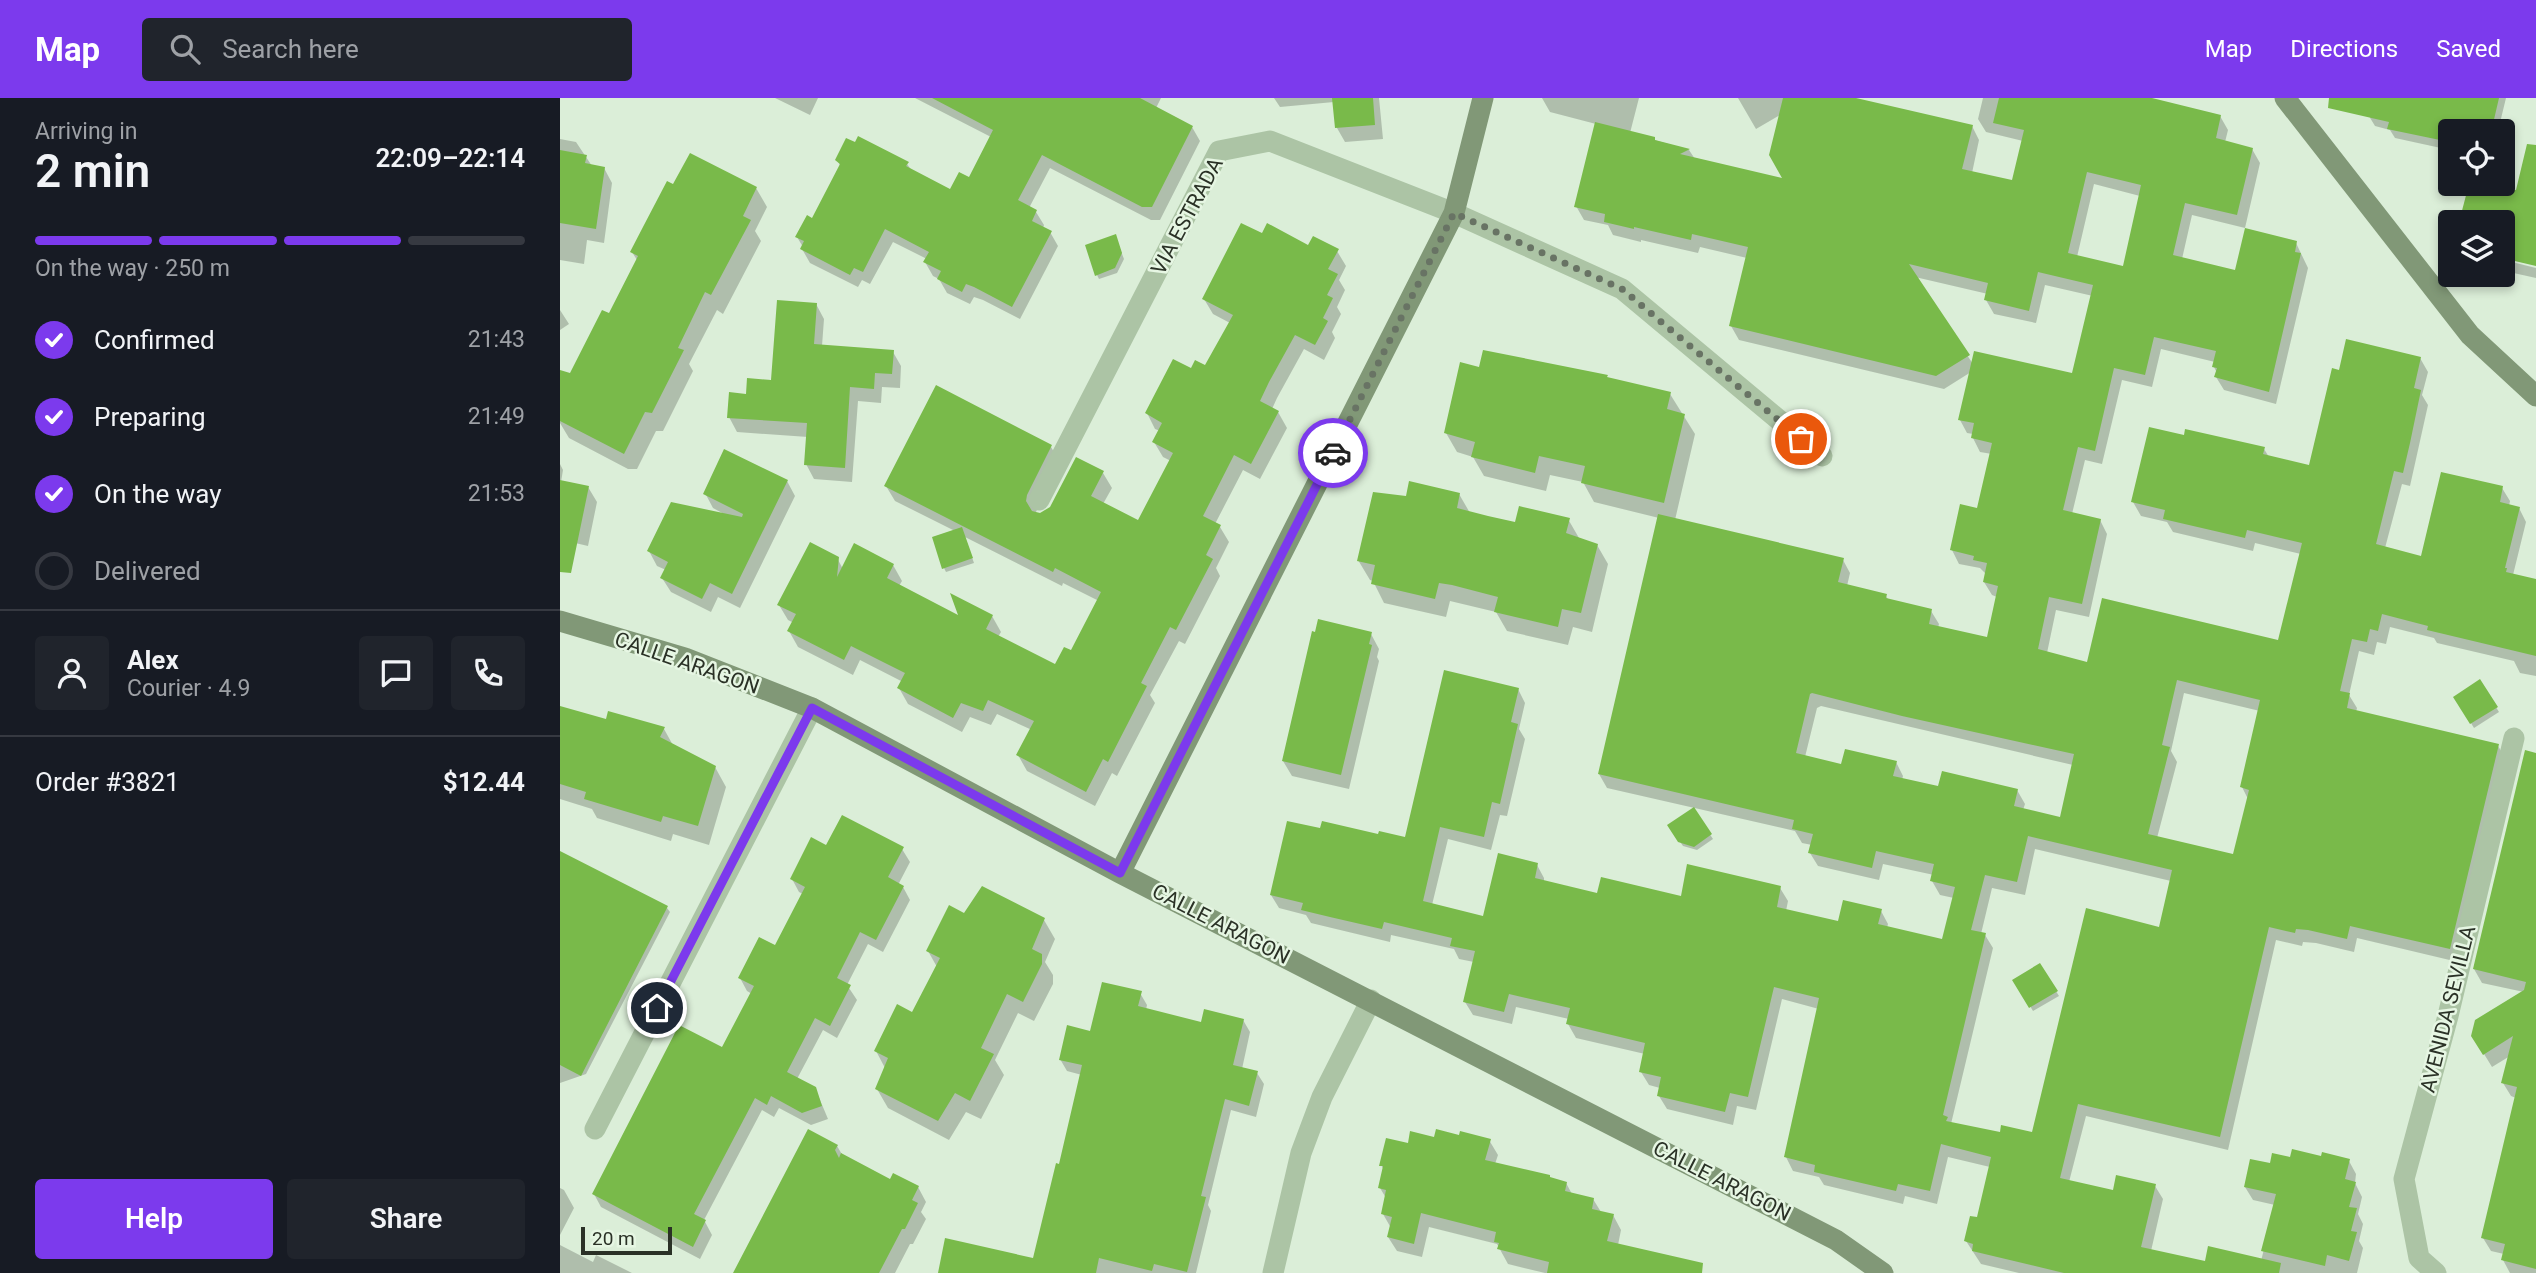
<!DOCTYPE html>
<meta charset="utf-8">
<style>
:root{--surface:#171b24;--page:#20242c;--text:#f1f3f6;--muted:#9ea1a6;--line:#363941;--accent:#7c3aed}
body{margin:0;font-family:Roboto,sans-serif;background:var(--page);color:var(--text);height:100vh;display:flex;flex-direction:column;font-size:26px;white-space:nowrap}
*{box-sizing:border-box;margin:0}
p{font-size:23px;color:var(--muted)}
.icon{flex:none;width:38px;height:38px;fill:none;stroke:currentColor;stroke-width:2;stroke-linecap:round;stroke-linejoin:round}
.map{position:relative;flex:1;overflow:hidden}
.details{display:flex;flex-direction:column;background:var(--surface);width:560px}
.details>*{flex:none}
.fabs{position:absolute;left:1878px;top:21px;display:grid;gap:14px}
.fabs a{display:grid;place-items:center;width:77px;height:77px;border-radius:7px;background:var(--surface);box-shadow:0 4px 10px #0003;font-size:35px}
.scale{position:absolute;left:21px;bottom:18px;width:91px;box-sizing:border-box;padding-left:7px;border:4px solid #2a3126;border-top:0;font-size:19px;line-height:24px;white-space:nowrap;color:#2a3126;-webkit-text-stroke:5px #e6f6e3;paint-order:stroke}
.pin{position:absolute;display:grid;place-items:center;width:60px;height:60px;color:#fff;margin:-30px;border:4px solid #fff;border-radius:50%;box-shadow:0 2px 7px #0007}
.courier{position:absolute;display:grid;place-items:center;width:70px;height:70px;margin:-35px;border:5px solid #7c3aed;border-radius:50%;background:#fff;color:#222;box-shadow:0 2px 9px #0007}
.head em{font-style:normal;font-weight:600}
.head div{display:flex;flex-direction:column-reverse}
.head{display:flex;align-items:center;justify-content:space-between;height:119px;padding:0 35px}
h1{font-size:46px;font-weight:600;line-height:52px}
.bar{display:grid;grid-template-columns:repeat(4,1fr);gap:10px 7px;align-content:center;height:84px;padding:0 35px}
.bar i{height:9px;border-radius:5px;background:var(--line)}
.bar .active{background:var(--accent)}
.bar p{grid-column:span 4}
.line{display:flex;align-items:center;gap:18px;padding:0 35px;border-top:2px solid var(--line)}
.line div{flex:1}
.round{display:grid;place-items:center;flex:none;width:74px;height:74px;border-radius:7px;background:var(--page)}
ol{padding:0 35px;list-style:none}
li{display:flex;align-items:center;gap:21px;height:77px}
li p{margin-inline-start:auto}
li .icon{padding:7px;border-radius:50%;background:var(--accent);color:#fff;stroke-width:4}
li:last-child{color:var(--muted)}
li i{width:38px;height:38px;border:4px solid var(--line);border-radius:50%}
.cta{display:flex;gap:14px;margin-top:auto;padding:14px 35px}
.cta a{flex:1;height:80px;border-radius:7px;background:var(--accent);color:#fff;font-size:28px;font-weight:600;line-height:80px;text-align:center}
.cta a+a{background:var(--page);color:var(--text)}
header{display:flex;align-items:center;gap:42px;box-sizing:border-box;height:98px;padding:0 35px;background:var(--accent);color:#fff}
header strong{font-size:33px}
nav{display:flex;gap:38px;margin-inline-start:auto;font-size:24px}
.search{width:490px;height:63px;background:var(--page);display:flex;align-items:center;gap:18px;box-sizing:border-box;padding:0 24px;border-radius:7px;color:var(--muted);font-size:26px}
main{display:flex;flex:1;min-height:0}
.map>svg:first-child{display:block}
.shadow{fill:#0003;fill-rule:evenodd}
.building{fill:#79ba4a;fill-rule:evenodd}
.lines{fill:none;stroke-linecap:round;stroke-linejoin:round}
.street{stroke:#acc4a5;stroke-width:21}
.secondary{stroke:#819877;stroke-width:21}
.done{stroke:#687364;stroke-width:7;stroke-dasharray:0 12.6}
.route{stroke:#7c3aed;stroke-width:9}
.labels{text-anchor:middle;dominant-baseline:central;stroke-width:5;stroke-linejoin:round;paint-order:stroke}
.street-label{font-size:21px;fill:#2a3126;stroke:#e6f6e3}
</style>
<header>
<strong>Map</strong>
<div class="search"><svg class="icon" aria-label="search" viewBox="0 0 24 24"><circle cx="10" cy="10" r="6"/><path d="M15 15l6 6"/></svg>Search here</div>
<nav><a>Map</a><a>Directions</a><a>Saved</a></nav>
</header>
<main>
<section class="details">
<div class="head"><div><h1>2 min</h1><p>Arriving in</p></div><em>22:09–22:14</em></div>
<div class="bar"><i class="active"></i><i class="active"></i><i class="active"></i><i></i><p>On the way · 250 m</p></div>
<ol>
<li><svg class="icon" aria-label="check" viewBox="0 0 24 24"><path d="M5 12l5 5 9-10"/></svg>Confirmed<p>21:43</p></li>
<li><svg class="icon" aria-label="check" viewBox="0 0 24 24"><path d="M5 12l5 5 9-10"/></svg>Preparing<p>21:49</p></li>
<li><svg class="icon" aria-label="check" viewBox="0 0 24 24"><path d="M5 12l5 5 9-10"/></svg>On the way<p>21:53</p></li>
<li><i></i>Delivered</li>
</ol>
<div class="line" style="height:126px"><a class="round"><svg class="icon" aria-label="person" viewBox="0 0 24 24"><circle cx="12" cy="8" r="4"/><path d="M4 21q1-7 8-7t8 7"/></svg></a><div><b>Alex</b><p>Courier · 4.9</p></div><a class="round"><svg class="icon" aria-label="chat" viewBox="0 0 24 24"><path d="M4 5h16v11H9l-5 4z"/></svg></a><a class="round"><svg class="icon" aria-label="phone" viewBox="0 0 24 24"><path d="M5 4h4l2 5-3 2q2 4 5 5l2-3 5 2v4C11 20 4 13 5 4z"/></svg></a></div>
<div class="line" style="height:91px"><div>Order #3821</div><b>$12.44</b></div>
<div class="cta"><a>Help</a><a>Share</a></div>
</section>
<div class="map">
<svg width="1976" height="1175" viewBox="0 0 1976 1175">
<rect width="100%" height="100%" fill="#dbeed8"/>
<!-- shadow -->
<path class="shadow" d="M215,0H258L250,17Z
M355,0H601L596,10L632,29L640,43L600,122H591L490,70L469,110L476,114L484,127L483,130L490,134L498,148L460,221L423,202L414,199L410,206L387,195L379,181L373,178L365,164L367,161L333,144L310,186L302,182L298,189L250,165L242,151L243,149L237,139L253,122L281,69L277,62L347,66L352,73L390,94L410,81L431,39Z
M714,0H819L823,41L785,44L777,30L774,4L720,9Z
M982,0H1079L1070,35L1129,52L1135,61L1226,83L1220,17L1196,31L1178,0H1291L1412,28L1419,42L1412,75L1453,84L1463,43L1426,34L1418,21L1423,0H1585L1660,18L1668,32L1665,44L1692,51L1700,65L1685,130L1632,117L1622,161L1676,174L1736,145L1748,170L1716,306L1664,292L1656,279L1657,275L1654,269L1655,264L1601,251L1592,289L1562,282L1542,366L1525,362L1512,416L1540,422L1547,436L1529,519L1496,512L1487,555L1529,566L1720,544L1741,456L1695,445L1693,453L1613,434L1607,424L1581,418L1573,404L1704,351L1709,359L1750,369L1780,274L1860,260L1868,274L1862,297L1868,307L1850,388L1842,386L1825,450L1863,460L1942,390L1950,403L1949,408L1959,410L1966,424L1953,477L1976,483V578L1960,575L1954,563L1877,545L1874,540L1830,529L1826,546L1817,544L1814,557L1799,553L1789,597L1797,610L1796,614L1938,648L1946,661L1898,864L1797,840L1794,854L1756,845L1743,844L1742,848L1716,842L1668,1052L1526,1018L1509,1084L1554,1095L1595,1088L1603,1101L1591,1153L1646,1166L1701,1163L1715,1107L1693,1102L1685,1089L1712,1067L1731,1061L1762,1060L1789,1063L1796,1076L1795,1085L1802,1099L1798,1116L1803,1126L1799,1143L1803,1150L1797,1175H1459L1421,1166L1406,1143L1418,1122L1430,1069L1388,1059L1377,1106L1345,1098L1343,1106L1264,1087L1259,1079L1233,1073L1226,1059L1259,911L1222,901L1196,1012L1177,1008L1173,1027L1107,1011L1099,998L1100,990L1089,987L1081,974L1085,956L1016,940L1008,926L1009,921L956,909L952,926L913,917L905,904L914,864L899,861L894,851L831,837L830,844L751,825L746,817L719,810L711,797L761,733L846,741L958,591L965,605L959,631L965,641L947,718L940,717L931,752L888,741L872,807L925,820L977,767L984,780V784L1038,797L1122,800L1220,790L1228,803L1226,813L1279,825L1321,813L1328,826L1327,830L1383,843L1394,800L1380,797L1372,783L1374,777L1323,766L1319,782L1258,768L1250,755L1252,747L1242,745L1235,733L1047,690L1039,676L1099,420L1034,404L1023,384L990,377L986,393L924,378L913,359L897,354L886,335L920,271L1048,282L1110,296L1135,336L1115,422L1283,462L1290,475L1287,488L1326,498L1329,503L1371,513L1379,526L1378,530L1428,541L1437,499L1432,497L1424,484L1426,476L1420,470L1399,466L1392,452L1419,412L1432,356L1420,354L1413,340V336L1407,335L1400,322L1411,274L1384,291L1179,242L1171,228L1187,160L1140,149L1138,155L1081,142V144L1053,137L1048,127L1024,122L1016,108L1036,26L990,14ZM1534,86L1580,98L1564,170L1517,159ZM1355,179L1428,196L1426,202L1434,216L1476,225L1485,187L1533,198L1513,278L1413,266ZM1624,595L1700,613L1682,689L1688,701L1675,758L1597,740L1617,664L1611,653ZM1261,608L1513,667L1501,721L1463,712L1465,706L1457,692L1379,690L1342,682L1343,678L1336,664L1283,668L1245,659L1257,610ZM1475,751L1611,783L1600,831L1474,1036H1441L1391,1026L1433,850L1425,837L1421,836L1432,790L1465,797Z
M1798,0H1946L1938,33H1890V52L1835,40L1830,32L1815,28Z
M0,41L16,44L32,68L44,70L52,85L44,145L27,142L24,166L0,162Z
M1910,86H1921L1976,99V166L1944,159V162L1976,170V180L1949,174L1942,164V124H1901Z
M114,88L196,90L207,109L195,133L201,143L163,216L157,212L129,266L133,273L103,333H96L77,371H68L9,340L0,325V316L77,162L72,154Z
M702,137L749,150L777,153L786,168L779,182L785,192L777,209L781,216L772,234L775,240L764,262L744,251L717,300L712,311L718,314L727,330L700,381L683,372L655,426L660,429L669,444L656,470L660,478L625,546L619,543L590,597L595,605L557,678L552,675L535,708L467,673L458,657L472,632L437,616L431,627L410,619L402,634L348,606L339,590L343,584L300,562L293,577L238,549L229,533L234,525L228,522L219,507L277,460L283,471L333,467L342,483L339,488L401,521L432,518L441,534L438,539L496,569L512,554L539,503L503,485L502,488L405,439L414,465L386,474L384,470L395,433L335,403L326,388L491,349L500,364L475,416L481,417L543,375L552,390L543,406L578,425L611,363L603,359L594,344L600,333L595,331L587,315L632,272L645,269L670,225L653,216L644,201Z
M557,143L564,161L557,175L539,181L537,177Z
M256,206L264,221L262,248L333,254L341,268L340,290L322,289L321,305L298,303L292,384L254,381L246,366L248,339L177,334L169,319L188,298L213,284Z
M0,212L9,226L0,232Z
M0,366L3,372L1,384L28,389L37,404L28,448L11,444L0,466Z
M227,383L235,398L180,510L158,499L151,514L111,494L102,480L106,472L97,468L89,453L164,416L153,410L145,395Z
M899,396L910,415L957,426L1008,421L1019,440L1037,447L1048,466L1032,534L1013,529L1008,547L947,533L936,514L890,503L886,519L824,505L813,483L810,482L798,462L847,400Z
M811,536L819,551L817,559L819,563L789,691L732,678L723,663Z
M1920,583L1939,614L1914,630L1895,599Z
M0,609L47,623L104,631L114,649L155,669L166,689L149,747L113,736L111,743L37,720L32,711L0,701Z
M1976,657V1175H1950L1943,1162L1944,1156L1931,1153L1923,1140L1956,1000L1951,998L1943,985L1950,958L1932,969L1913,938L1964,894L1922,885L1914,871Z
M1133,711L1153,741L1137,752L1123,748L1109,728Z
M267,749L342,751L350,764L338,787L343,789L350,802L323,854L308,846L287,887L297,902L277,940L263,932L237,981L255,990L268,1021L251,1027L219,1010L214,1019L202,1012L144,1122L152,1137L140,1161L41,1109L34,1096L162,952L192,896L187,893L180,880L216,850L243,796L239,794L232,781Z
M0,754L107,810L110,814L26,976L0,985Z
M405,817L484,822L495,841L485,864L493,877V886L474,923L458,915L435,962L444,977L421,1021L406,1014L389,1042L328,1010L317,991L325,970L316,953L353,916L377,869L368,853Z
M1480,867L1499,898L1473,913L1455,883Z
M580,895L587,907L586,912L642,926L683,922L690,934L682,971L697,975L704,986L696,1019L671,1012L648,1107L651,1113L636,1175H379L475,1162L501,1068L522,977L507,973L500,961Z
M876,1041L929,1042L938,1057L935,1066L1006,1085L1012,1096L1033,1101L1041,1114L1053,1117L1061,1132L1058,1147L1127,1175H985L948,1166L937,1146L869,1129L862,1159L837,1153L828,1139L831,1130L823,1116L826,1100L820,1090L824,1072L821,1067L849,1047Z
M277,1048L283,1058L331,1083L358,1089L366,1104L361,1114L366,1121L353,1146H350L335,1175H179Z
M0,1090L4,1092L14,1110L0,1137Z
M0,1147L33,1164L36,1157L72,1175H0Z"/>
<!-- building -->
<path class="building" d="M372,0H580L633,28L592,109H582L482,57L458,102L477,112L472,123L492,133L452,209L414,189L406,186L402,194L377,181L381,173L363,164L369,154L325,131L303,174L294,170L290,177L240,151L244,143L235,139L247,117L252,120L280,66L275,62L286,40L295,44L298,38L349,64L346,68L390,91L399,74L409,79L433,32Z
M772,0H813L815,27L775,30Z
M1223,0H1296L1413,27L1402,71L1452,82L1464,32L1433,25L1439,0H1592L1661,17L1656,40L1693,50L1677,117L1625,105L1613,157L1675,172L1685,130L1737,143L1735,154L1741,155L1709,294L1654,279L1657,270L1652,269L1656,253L1594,239L1585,277L1554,270L1535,353L1518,349L1503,412L1541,421L1522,506L1489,499L1478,551L1527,564L1542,500L1718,542L1742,445L1687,432L1685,440L1603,421L1605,412L1571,404L1589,329L1624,337L1625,331L1705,349L1703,356L1749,367L1772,270L1779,272L1786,241L1861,259L1854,290L1861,292L1850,345L1843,375L1834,373L1816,446L1861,458L1881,374L1943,388L1940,404L1960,409L1945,470H1947L1946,474L1976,481V558L1867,532L1868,528L1822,516L1818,533L1810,531L1807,544L1792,541L1780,593L1790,595L1787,610L1939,646L1890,851L1790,828L1787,841L1748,832L1736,831L1735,835L1709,829L1660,1039L1518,1006L1500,1080L1553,1092L1556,1077L1596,1086L1581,1149L1645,1163L1648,1148L1721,1165L1719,1175H1504L1412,1153L1413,1146L1404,1143L1410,1118L1417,1119L1431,1059L1381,1046L1370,1093L1338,1086L1336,1093L1254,1074L1255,1067L1224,1059L1259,900L1214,889L1188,999L1170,995L1165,1014L1097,998L1101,979L1079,974L1085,945L1006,926L1010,910L949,896L944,914L903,904L915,853L890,848L892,840L824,824L822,831L770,819L741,812L743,805L710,797L727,723L760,730L762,723L818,736L819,733L845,739L884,572L959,590L951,624L958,626L940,706L932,704L924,739L880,729L863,803L923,818L938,755L978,765L975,780L1037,795L1041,779L1121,798L1127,766L1221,788L1217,809L1278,823L1283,802L1322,811L1318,826L1382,841L1395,789L1370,783L1374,766L1316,753L1312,770L1248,755L1253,736L1232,731L1234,722L1038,676L1098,416L1284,460L1278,484L1327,496L1326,500L1372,511L1369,526L1427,539L1438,488L1423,484L1427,465L1413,462L1414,458L1390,452L1400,406L1417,410L1432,345L1411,340L1414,325L1398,322L1414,253L1512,275L1533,187L1478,174L1469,213L1424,202L1428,185L1349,166L1410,257L1376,278L1169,228L1188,149L1132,136L1131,142L1074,129V131L1044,124L1045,116L1014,109L1035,24L1095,39V42L1130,51L1120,56L1222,80L1209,57ZM1527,74L1581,87L1563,168L1508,155ZM1617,582L1700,602L1680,689L1689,692L1673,756L1588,736L1610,649L1602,647ZM1252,595L1342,618L1514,656L1500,719L1454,708L1458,691L1382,673L1378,688L1333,678L1337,663L1285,651L1281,666L1236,655L1250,596ZM1468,738L1612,772L1599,829L1526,810L1472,1034L1441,1027L1440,1034L1386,1023L1388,1019L1383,1017L1426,835L1411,832L1425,777L1457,784Z
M1769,0H1939L1932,30L1915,25L1913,33H1882L1880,42L1827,31L1829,24L1768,10Z
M1967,46L1976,47V168L1942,160V124H1899L1909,86H1929L1956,92Z
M0,52L27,57L25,65L45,69L36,131L0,125Z
M130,55L197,89L183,118L191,122L151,197L145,194L118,250L124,252L92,315L85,314L64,356L0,323V272L10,275L42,212L49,215L78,158L70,154L84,127L107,83L113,86Z
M681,125L702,135L707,125L748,147L753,138L779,151L768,171L778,176L767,197L773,200L763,220L768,223L755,247L735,237L709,284L700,303L719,313L691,366L674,357L643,418L661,427L646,457L653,461L616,532L610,529L581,585L587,588L548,664L543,661L526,694L456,657L474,623L428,602L423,613L401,605L393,620L337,590L345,575L291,548L284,562L227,533L236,516L217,507L250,444L279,459L277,479L294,445L334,466L327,480L398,517L390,495L433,517L426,531L495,566L504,549L511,552L541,494L495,470L493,474L324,388L376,287L492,347L467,397L466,403L472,413L480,415L490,409L516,359L544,373L531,398L578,422L613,355L592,344L602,325L585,315L613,261L631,270L635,262L645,267L673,217L642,201Z
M556,136L562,155L555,170L535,178L525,147Z
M217,202L257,205L254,246L334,252L332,276L315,275L314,291L290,289L285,370L244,367L247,325L167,320L169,294L186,296L187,280L211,282Z
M923,252L1048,277L1047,279L1111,294L1107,311L1125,316L1104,405L1021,385L1025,368L979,358L975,375L911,359L915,344L884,335L900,264L919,269Z
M164,351L228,382L172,496L150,485L142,501L100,480L108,464L87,453L111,404L182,419L183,416L143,396Z
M0,382L29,388L11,475L0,474Z
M849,383L900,395L897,410L928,418L955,424L959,408L1010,420L1006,435L1038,446L1021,515L1002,511L998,529L934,514L938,499L892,487L879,485L875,501L811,486L815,467L797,463L813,394L846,398Z
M402,429L413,460L382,471L372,439Z
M758,521L812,534L809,546L812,547L781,677L722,663L752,533L755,534Z
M1920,581L1938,609L1910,626L1893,599Z
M0,608L46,621L48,613L105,629L100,639L156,668L138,728L103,718L101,724L24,701L26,694L0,686Z
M1965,652L1976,655V1171L1941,1162L1945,1146L1921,1140L1957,989L1941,985L1953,938L1923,957L1911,938L1915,922L1964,892L1966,884L1913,871Z
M1134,709L1152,736L1134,749L1118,744L1107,727Z
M282,717L344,749L328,779L344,788L316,842L300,834L277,880L291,887L270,928L255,920L227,974L256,989L262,1008L242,1015L211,998L207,1007L195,1000L134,1116L146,1122L133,1149L32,1096L119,927L162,949L194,888L178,880L199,839L215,847L245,789L230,781L251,739L266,747Z
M0,753L108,808L21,978L0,967Z
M422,788L485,820L472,851L482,856V866L463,904L447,896L421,950L434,956L410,1003L395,995L378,1023L315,991L328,960L314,953L337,906L352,914L380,860L366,853L389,807L404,815Z
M1480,865L1498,893L1469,910L1452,882Z
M542,884L582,893L578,908L641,924L644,911L684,921L673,967L698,973L689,1008L665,1001L641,1098L646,1099L627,1174L594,1166L592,1173L539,1160L536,1175H378L385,1140L473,1160L496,1065L499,1066L522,967L499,962L507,927L530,933Z
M248,1031L278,1047L275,1052L279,1060L281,1055L330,1081L333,1075L359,1088L352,1102L358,1105L345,1131H342L319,1175H173Z
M876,1031L899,1037L900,1033L931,1041L925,1062L990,1077V1079L1007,1084L1005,1093L1034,1100L1032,1111L1054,1116L1047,1143L1143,1165L1142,1175H987L989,1164L937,1151L939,1145L934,1144L936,1134L861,1115L854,1146L827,1139L832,1119L821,1116L826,1092L818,1090L823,1068H819L826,1040L848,1045L850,1033L874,1039Z
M1732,1051L1761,1058L1762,1054L1790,1061L1785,1081L1796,1084L1789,1109L1797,1110L1791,1133L1797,1134L1789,1163L1767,1157L1765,1168L1701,1153L1716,1096L1684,1089L1690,1061L1710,1065L1712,1055L1730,1059Z"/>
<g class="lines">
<!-- street -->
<path class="street" d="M479,402L659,53L710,43L894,115L1062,191L1262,358
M35,1031L252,610
M713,1175L741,1055L762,999L811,902
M1876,1175L1859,1160L1844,1081L1888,918L1954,640"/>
<!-- secondary -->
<path class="secondary" d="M1725,0L1910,237L1976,298
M0,523L125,560L252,610L560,775L1276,1142L1323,1175
M560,775L894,115L923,0"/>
</g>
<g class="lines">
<!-- done -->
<path class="done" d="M773,355L894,115L1062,191L1241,341"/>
<!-- route -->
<path class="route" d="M97,910L252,610L560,775L773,355"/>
</g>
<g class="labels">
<!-- street labels -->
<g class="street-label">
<text transform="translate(627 118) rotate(-62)">VIA ESTRADA</text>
<text transform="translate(127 565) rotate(19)">CALLE ARAGON</text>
<text transform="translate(661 826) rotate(27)">CALLE ARAGON</text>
<text transform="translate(1888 911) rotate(-76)">AVENIDA SEVILLA</text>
<text transform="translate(1162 1083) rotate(27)">CALLE ARAGON</text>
</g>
</g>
</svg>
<div class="fabs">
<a><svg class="icon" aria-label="locate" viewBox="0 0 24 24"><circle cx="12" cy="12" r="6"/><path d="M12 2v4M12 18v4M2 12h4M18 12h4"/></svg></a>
<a><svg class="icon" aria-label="layers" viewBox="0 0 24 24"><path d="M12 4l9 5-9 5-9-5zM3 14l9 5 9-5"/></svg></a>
</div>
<div class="scale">20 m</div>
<div class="pin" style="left:1241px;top:341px;background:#ea580c"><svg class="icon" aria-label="bag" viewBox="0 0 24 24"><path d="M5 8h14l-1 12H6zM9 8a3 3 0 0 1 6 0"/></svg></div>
<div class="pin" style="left:97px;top:910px;background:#1f2937"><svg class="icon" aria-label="home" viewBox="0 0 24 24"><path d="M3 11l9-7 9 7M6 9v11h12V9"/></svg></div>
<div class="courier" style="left:773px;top:355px"><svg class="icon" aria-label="car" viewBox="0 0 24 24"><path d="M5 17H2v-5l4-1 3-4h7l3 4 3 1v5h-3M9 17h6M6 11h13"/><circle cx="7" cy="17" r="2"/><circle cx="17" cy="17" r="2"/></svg></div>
</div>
</main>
